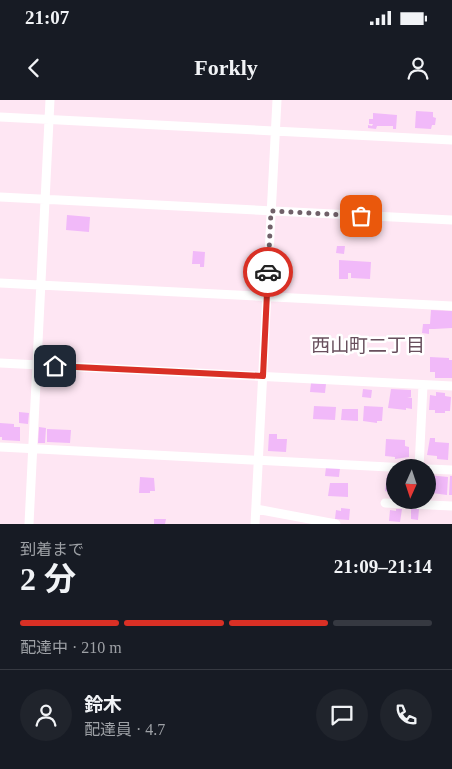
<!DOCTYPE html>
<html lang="ja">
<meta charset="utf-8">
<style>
:root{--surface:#171b24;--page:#20242c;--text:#f1f3f6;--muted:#9ea1a6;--line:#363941;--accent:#d93025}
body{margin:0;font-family:"Times New Roman","Noto Sans JP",serif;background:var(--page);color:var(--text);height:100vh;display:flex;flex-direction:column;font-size:19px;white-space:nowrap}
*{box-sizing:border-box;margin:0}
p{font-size:16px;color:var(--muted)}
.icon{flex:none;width:28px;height:28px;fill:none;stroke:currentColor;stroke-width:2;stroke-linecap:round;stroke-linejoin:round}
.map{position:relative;height:424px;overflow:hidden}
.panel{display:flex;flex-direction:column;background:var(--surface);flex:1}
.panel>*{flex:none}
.needle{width:32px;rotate:183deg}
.controls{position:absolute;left:386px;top:359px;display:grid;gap:10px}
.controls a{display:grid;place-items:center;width:50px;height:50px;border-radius:50%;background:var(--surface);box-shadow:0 2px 12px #0003;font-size:25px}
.pin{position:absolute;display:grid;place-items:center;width:42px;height:42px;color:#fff;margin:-21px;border-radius:10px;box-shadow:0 2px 8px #0006}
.courier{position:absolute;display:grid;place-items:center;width:50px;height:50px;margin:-25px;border:4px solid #d93025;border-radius:50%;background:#fff;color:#222;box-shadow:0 1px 6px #0007}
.overview em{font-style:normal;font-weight:700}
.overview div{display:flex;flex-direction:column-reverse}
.overview{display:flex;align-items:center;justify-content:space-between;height:85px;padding:0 20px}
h1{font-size:32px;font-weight:700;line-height:38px}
.bar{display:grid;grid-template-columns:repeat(4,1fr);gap:8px 5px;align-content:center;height:60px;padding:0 20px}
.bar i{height:6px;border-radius:4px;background:var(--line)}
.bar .active{background:var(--accent)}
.bar p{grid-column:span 4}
.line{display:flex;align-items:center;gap:12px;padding:0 20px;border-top:1px solid var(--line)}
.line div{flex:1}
.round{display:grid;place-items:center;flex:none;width:52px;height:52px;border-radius:26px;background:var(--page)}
.status{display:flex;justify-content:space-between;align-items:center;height:35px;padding:0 25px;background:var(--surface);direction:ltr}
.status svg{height:14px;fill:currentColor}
header{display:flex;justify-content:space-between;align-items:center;height:65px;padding:0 20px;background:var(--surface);font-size:22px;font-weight:700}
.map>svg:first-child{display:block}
.building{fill:#f1b9f9}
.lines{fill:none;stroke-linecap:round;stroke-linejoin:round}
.street{stroke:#fff;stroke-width:9}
.done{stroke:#706169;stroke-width:5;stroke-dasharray:0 9}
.route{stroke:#d93025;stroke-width:6}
.labels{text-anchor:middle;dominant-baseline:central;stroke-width:5;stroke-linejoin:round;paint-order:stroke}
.neighbourhood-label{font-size:19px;fill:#684f5d;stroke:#fff}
</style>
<div class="status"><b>21:07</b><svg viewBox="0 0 49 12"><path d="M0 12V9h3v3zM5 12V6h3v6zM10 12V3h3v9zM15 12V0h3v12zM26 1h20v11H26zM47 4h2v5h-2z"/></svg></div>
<header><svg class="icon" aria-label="back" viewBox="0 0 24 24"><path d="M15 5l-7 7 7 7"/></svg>Forkly<svg class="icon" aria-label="person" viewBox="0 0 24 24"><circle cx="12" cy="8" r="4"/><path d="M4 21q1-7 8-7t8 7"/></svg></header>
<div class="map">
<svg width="452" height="424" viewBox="0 0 452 424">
<rect width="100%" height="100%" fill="#fee6f3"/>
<!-- building -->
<path class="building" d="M416,11L433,12V17L436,18L435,25H432L431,29L415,28Z
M373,13L397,15L396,29H393V26H377L376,29L368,28V25L372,26L373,24H369V19H373Z
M67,115L90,117L89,132L66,130Z
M337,146H345L344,154L336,153Z
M193,151L205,152L204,167H200V164H192Z
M339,160L371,162L370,179L351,178V173H348V179H339Z
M431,210L452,211V228L434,229H429V234L422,233L423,224H430Z
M430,257L449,258V260H452V278H435V272H430Z
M311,283L326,284L325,293L310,292Z
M363,289L372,290L371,298L362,297Z
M391,289L411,290V297H407L412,298V309L406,308V310L388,308Z
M436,292L445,293V296L451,297L450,311H445V313H435V310H429L430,295L436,296Z
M314,306L336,307L335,320L313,319Z
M364,306L383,307L382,321H377V323L363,321Z
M342,309H358V321L341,320Z
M19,312L29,313L28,324L19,323Z
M0,323L14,324V327H20V341L2,340V337H0Z
M39,327L46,328L45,343H38Z
M47,329L71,330L70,343L47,342Z
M269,334H277V339H287L286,352L268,351Z
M430,338H435V342L449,343L448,360L437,359V356L427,355Z
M386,339L405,340V346L409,347V357L395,359V357L385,356Z
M326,367L340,368L339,377L325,376Z
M387,375H393L395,394L385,391Z
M428,375L448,377L447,395L432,393V390H428Z
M450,376H452V395H449Z
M140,377L154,378L155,391H150V393H139Z
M330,383H348V397L328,396Z
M341,408L350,409L349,420L335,419L336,410L341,411Z
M396,409H402L400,422L389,421L390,410L396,411Z
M411,409H419L418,420L411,419Z
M154,419H166L165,424H154Z"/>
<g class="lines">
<!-- street -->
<path class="street" d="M0,17L452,40
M0,97L452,120
M0,183L452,206
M0,263L452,286
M0,347L408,368
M419,368L423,285
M428,369L452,370
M385,403L452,406
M256,409L336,424
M29,424L50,0
M255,424L277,0"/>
</g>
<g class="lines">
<!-- done -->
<path class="done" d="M268,172L271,111L361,116"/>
<!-- route -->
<path class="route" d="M55,266L263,276L268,172"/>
</g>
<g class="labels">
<!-- neighbourhood labels -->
<g class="neighbourhood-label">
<text x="368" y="245">西山町二丁目</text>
</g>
</g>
</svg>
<div class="controls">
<a><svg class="needle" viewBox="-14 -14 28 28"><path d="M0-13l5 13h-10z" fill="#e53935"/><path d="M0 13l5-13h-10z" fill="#9ea1a6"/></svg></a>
</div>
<div class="pin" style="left:361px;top:116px;background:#ea580c"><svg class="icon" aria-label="bag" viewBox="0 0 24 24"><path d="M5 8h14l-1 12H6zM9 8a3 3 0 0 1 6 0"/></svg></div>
<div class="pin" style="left:55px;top:266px;background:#1f2937"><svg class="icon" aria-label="home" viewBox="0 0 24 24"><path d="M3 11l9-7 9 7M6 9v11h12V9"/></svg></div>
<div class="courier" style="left:268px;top:172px"><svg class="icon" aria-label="car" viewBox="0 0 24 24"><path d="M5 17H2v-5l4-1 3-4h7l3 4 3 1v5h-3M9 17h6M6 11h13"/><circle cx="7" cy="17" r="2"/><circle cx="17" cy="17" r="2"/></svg></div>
</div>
<section class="panel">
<div class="overview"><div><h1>2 分</h1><p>到着まで</p></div><em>21:09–21:14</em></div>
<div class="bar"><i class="active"></i><i class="active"></i><i class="active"></i><i></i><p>配達中 · 210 m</p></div>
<div class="line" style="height:90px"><a class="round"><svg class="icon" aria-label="person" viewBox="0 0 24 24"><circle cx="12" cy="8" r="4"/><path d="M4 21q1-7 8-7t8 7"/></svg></a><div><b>鈴木</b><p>配達員 · 4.7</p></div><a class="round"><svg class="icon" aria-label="chat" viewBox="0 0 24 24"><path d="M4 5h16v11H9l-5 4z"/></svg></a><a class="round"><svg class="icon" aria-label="phone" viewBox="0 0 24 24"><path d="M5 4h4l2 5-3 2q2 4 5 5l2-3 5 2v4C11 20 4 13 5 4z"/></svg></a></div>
</section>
